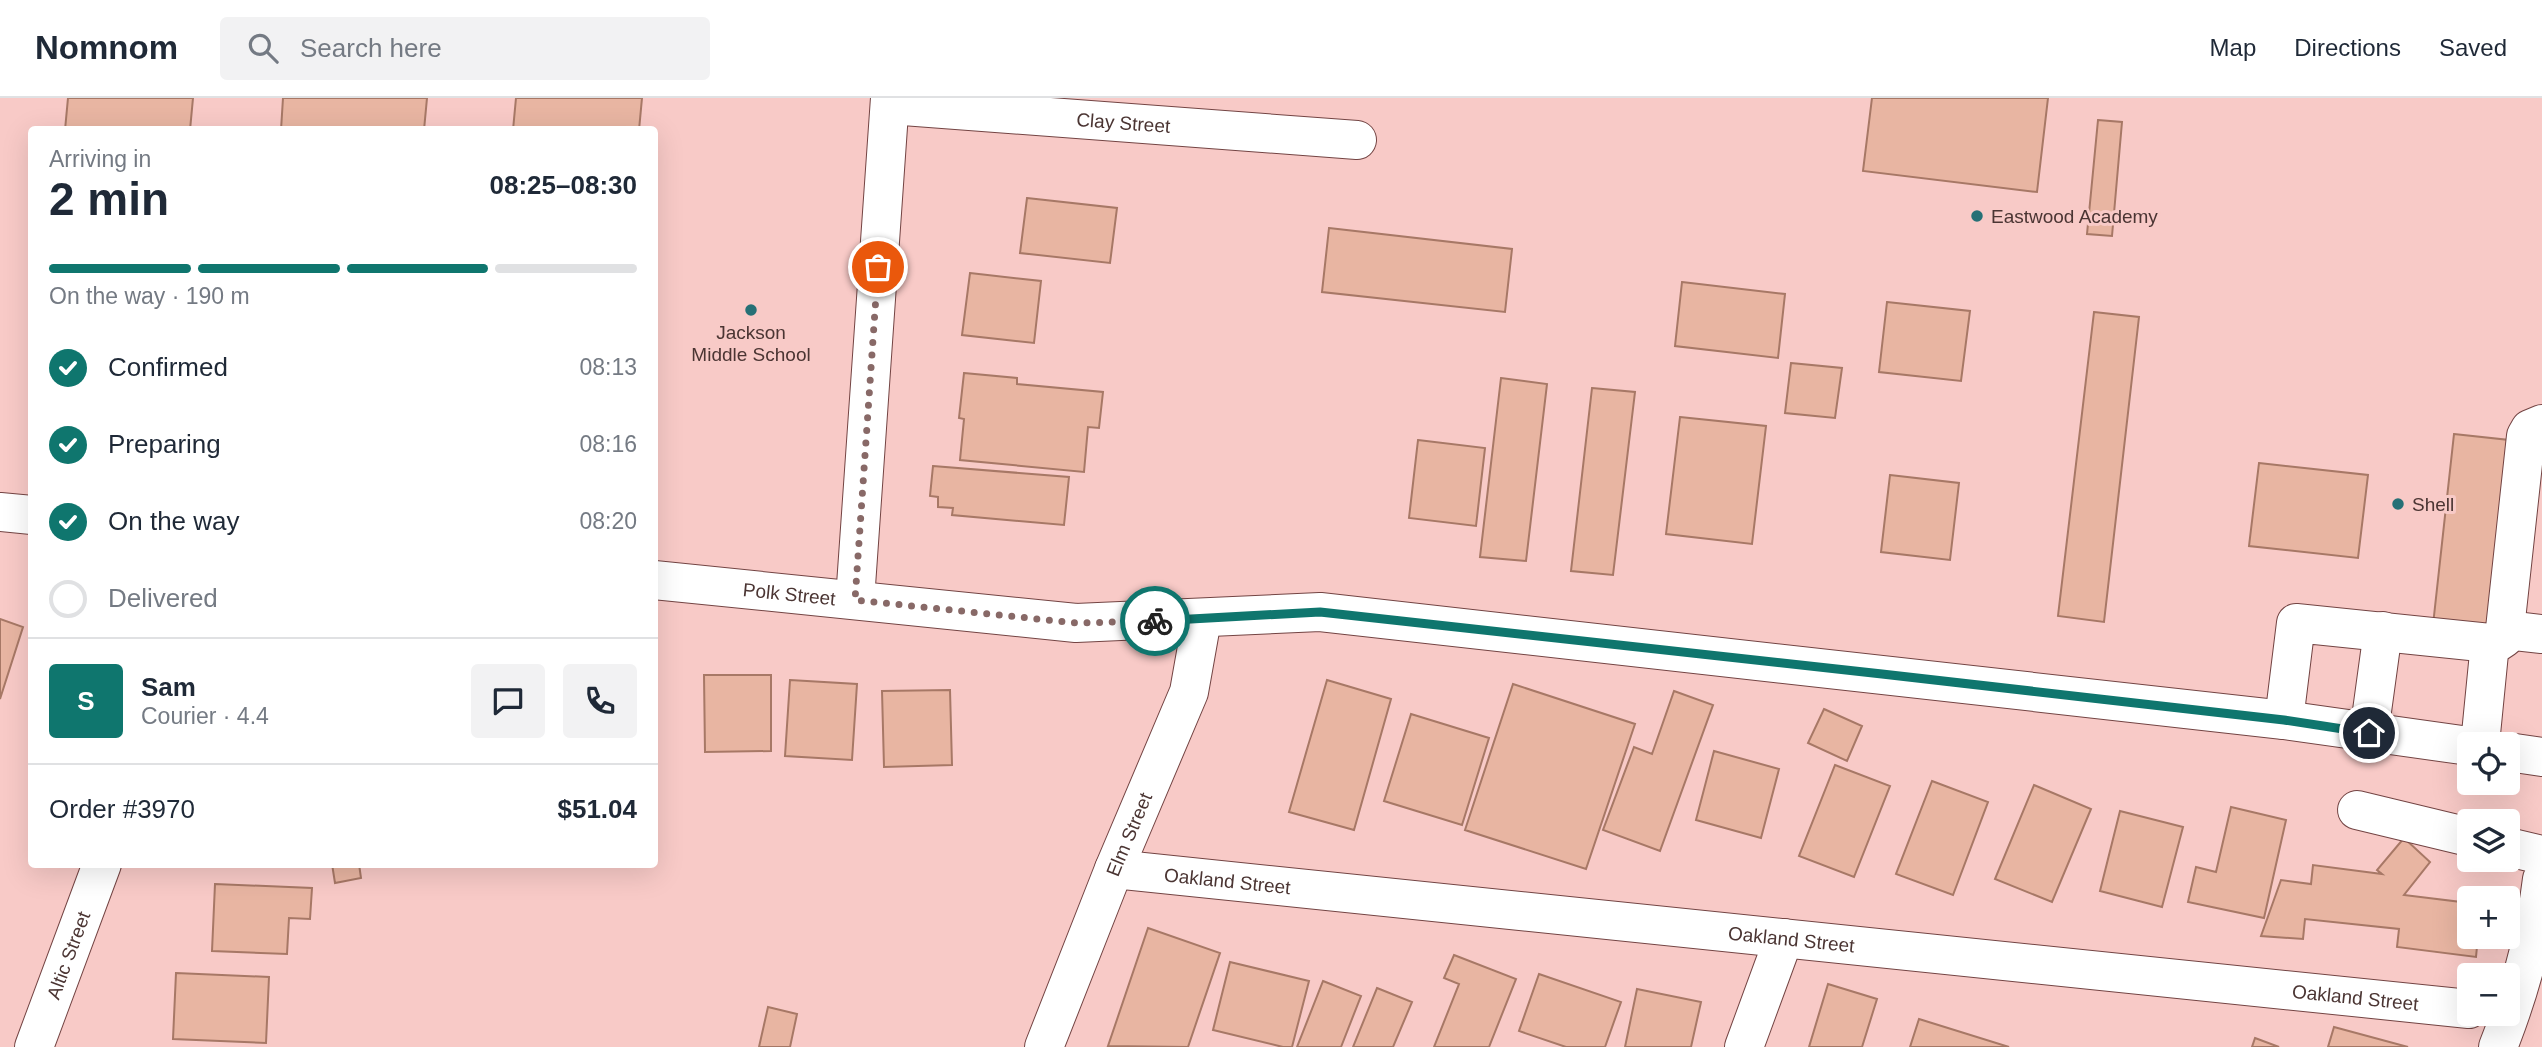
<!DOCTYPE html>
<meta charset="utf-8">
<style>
:root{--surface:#fff;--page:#f2f2f3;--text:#1f2937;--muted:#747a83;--line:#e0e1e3;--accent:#0f766e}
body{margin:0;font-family:Arial,sans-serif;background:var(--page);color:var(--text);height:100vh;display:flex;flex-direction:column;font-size:26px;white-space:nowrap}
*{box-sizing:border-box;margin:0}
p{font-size:23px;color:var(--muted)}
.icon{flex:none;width:38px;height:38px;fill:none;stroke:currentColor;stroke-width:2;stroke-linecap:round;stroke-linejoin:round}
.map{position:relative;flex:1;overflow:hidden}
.details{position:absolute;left:28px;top:28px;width:630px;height:742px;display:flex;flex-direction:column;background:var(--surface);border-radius:7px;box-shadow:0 7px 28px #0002}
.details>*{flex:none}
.buttons{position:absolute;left:2457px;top:634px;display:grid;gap:14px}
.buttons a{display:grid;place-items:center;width:63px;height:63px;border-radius:7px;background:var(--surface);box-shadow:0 7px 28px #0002;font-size:35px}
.pin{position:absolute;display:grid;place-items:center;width:60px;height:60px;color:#fff;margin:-30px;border:4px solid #fff;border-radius:50%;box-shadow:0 2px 7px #0007}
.courier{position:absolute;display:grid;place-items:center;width:70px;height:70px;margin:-35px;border:5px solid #0f766e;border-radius:50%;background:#fff;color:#222;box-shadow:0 2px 9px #0007}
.summary em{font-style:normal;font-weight:800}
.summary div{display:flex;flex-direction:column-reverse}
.summary{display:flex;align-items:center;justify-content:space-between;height:119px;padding:0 21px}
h1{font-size:46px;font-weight:800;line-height:52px}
.bar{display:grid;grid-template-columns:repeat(4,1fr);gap:10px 7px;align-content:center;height:84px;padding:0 21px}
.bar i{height:9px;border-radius:5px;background:var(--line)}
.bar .active{background:var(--accent)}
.bar p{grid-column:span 4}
.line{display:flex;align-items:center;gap:18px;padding:0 21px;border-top:2px solid var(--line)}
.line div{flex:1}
.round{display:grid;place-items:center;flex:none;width:74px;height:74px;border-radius:7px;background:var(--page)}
ol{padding:0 21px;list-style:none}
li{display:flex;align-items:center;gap:21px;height:77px}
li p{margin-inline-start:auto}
li .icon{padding:7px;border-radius:50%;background:var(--accent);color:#fff;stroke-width:4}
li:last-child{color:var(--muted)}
li i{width:38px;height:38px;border:4px solid var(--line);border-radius:50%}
header{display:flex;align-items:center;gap:42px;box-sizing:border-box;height:98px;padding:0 35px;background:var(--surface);border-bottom:2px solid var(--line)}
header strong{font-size:33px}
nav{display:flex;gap:38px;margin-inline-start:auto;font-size:24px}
.search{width:490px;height:63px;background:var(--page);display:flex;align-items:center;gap:18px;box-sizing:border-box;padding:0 24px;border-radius:7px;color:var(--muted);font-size:26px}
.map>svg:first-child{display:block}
.building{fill:#e8b5a2;stroke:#a77866;stroke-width:2}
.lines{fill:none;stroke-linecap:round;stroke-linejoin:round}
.minor-casing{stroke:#734443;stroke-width:40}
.major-casing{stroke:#734443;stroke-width:40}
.minor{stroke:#fff;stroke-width:38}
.major{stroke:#fff;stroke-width:38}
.done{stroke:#886967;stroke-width:7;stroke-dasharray:0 12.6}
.route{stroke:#0f766e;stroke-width:9}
.poi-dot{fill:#267076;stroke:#f8cac7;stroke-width:2.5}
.labels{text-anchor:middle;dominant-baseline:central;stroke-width:6;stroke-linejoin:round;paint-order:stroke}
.street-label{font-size:19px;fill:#4b3533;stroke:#f8cac7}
.poi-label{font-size:19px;fill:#4b3533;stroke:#f8cac7;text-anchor:start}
</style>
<header>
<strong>Nomnom</strong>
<div class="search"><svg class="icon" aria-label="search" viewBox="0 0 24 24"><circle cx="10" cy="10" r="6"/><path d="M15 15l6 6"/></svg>Search here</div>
<nav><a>Map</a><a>Directions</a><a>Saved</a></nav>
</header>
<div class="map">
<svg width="2542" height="949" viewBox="0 0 2542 949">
<rect width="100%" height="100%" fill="#f8cac7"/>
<!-- building -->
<path class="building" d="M68,0H193L190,32H65Z
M283,0H427L424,32H281Z
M516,0H642L639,32H513Z
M1872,0H2048L2037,94L1863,73Z
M2098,22L2122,24L2112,138L2087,136Z
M1027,100L1117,110L1110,165L1020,155Z
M1329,130L1512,151L1505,214L1322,194Z
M970,175L1041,183L1034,245L962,237Z
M1682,184L1785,196L1778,260L1675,248Z
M1887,204L1970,213L1961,283L1879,274Z
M2094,214L2139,219L2104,524L2058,518Z
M1791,265L1842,270L1835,320L1785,315Z
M964,275L1017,280V286L1103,294L1099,330L1088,329L1084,374L960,362L964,321L959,320Z
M1501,280L1547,286L1526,463L1480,459Z
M1592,290L1635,294L1613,477L1571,473Z
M1680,319L1766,328L1752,446L1666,436Z
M2454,336L2509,342L2487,533L2433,527Z
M1418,342L1485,350L1476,428L1409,420Z
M2259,365L2368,377L2358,460L2249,448Z
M933,368L1069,379L1064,427L952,417L953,410L938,409V399L930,398Z
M1890,377L1959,385L1950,462L1881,454Z
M0,521L23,529L0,601Z
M704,577H771V653L705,654Z
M790,582L857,586L852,662L785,658Z
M1327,582L1391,601L1354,732L1289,714Z
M1513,586L1635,626L1586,771L1465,732Z
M950,592L952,667L884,669L882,593Z
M1674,593L1713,607L1660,753L1603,732L1634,649L1652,656Z
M1824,611L1862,628L1847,663L1808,645Z
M1411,616L1489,640L1462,727L1384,703Z
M1714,653L1779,671L1761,740L1696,722Z
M1835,667L1890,688L1854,779L1799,758Z
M1932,683L1988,704L1953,797L1896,776Z
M2034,687L2091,711L2052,804L1995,781Z
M2231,709L2286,722L2264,820L2188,804L2196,769L2216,774Z
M2120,713L2183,729L2162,809L2100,793Z
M2404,740L2430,764L2404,797L2469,805V838H2478L2476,859L2397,849L2399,831L2305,821L2303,841L2261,838L2281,782L2311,786L2313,767L2382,776L2377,772Z
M332,766H359L361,780L335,785Z
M215,786L312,790L310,821L289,820L287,856L212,853Z
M1148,830L1220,855L1188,949L1108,948Z
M1454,857L1516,881L1489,949H1434L1459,886L1444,880Z
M1230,864L1309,883L1292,949H1283L1213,932Z
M176,875L269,879L266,945L173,941Z
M1539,876L1621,904L1605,949H1566L1519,933Z
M1323,883L1361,898L1341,949H1297Z
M1828,886L1877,901L1862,949H1809Z
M1377,890L1412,904L1393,949H1353Z
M1637,891L1701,904L1691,949H1625Z
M768,909L797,916L790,949H759Z
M1919,921L2009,949H1910Z
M2334,929L2408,949H2328Z
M2255,940L2279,949H2252Z"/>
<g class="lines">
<defs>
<g id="minor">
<path id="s1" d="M890,7L1357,42"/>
<path d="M855,502L890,0"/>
<path d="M2506,532L2542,536"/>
<path d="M2284,622L2296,525L2490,545L2498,544L2504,540L2526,338L2530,331L2542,326"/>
<path d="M2369,635L2383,533"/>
<path d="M2480,646L2490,545"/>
<path d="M2357,712L2469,739"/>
<path d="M2508,749L2542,757"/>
<path id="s2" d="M1114,771L2469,911"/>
<path id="s3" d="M34,949L102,766"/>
<path id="s4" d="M1044,949L1114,771L1189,594L1202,521"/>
<path d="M1744,949L1784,840"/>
<path d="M2498,949C2519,896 2535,838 2542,781"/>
</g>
<g id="major">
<path d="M0,414L32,417"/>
<path id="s5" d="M654,482L1076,525L1320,514L2284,622L2469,648"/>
<path d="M2508,654L2542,659"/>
</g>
</defs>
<!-- minor casing -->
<use href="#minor" class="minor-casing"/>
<!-- major casing -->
<use href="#major" class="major-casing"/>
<!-- minor -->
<use href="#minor" class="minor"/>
<!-- major -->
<use href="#major" class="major"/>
</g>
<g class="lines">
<!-- done -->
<path class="done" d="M878,169L855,502L1076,525L1155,523"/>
<!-- route -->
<path class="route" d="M1155,523L1320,514L1882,576L2284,622L2369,635"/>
</g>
<!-- markers -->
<g class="poi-dot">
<circle cx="1977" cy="118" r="7"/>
<circle cx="751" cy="212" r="7"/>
<circle cx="2398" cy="406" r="7"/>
</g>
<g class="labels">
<!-- street labels -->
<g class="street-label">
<text stroke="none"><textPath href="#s1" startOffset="234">Clay Street</textPath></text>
<text stroke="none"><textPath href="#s5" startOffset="136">Polk Street</textPath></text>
<text stroke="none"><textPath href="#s4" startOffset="229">Elm Street</textPath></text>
<text stroke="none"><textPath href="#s2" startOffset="114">Oakland Street</textPath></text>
<text stroke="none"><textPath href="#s2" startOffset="681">Oakland Street</textPath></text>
<text stroke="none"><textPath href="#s3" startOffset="98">Altic Street</textPath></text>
<text stroke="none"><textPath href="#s2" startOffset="1248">Oakland Street</textPath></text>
</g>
<!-- poi labels -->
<g class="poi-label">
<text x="1991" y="118">Eastwood Academy</text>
<text x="751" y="234" text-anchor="middle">Jackson<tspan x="751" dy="22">Middle School</tspan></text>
<text x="2412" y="406">Shell</text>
</g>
</g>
</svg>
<div class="buttons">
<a><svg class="icon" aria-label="locate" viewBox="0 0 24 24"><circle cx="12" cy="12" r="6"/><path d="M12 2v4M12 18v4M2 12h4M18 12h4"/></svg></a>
<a><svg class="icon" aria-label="layers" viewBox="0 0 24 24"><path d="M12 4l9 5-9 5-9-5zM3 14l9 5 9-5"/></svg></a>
<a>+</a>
<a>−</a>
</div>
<div class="pin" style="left:878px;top:169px;background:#ea580c"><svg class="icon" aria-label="bag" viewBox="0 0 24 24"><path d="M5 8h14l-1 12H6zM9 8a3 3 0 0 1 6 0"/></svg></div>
<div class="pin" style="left:2369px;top:635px;background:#1f2937"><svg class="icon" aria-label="home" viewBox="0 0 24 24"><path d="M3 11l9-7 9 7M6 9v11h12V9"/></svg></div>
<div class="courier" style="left:1155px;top:523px"><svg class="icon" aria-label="bike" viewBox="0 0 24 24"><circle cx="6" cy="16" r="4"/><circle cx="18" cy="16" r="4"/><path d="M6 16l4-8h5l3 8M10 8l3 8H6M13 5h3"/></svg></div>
<section class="details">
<div class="summary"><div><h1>2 min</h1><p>Arriving in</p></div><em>08:25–08:30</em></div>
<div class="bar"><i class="active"></i><i class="active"></i><i class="active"></i><i></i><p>On the way · 190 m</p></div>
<ol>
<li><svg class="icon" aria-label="check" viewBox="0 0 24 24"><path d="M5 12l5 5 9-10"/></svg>Confirmed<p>08:13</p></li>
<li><svg class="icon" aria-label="check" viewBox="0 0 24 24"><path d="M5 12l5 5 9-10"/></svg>Preparing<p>08:16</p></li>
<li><svg class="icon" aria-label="check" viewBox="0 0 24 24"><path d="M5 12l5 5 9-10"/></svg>On the way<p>08:20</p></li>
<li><i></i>Delivered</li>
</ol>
<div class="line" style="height:126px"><b class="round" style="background:var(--accent);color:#fff">S</b><div><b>Sam</b><p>Courier · 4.4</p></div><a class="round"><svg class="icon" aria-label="chat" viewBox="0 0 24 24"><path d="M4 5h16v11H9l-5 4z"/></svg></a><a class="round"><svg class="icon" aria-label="phone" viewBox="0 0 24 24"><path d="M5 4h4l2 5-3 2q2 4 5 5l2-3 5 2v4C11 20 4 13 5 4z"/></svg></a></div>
<div class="line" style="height:91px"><div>Order #3970</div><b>$51.04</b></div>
</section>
</div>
